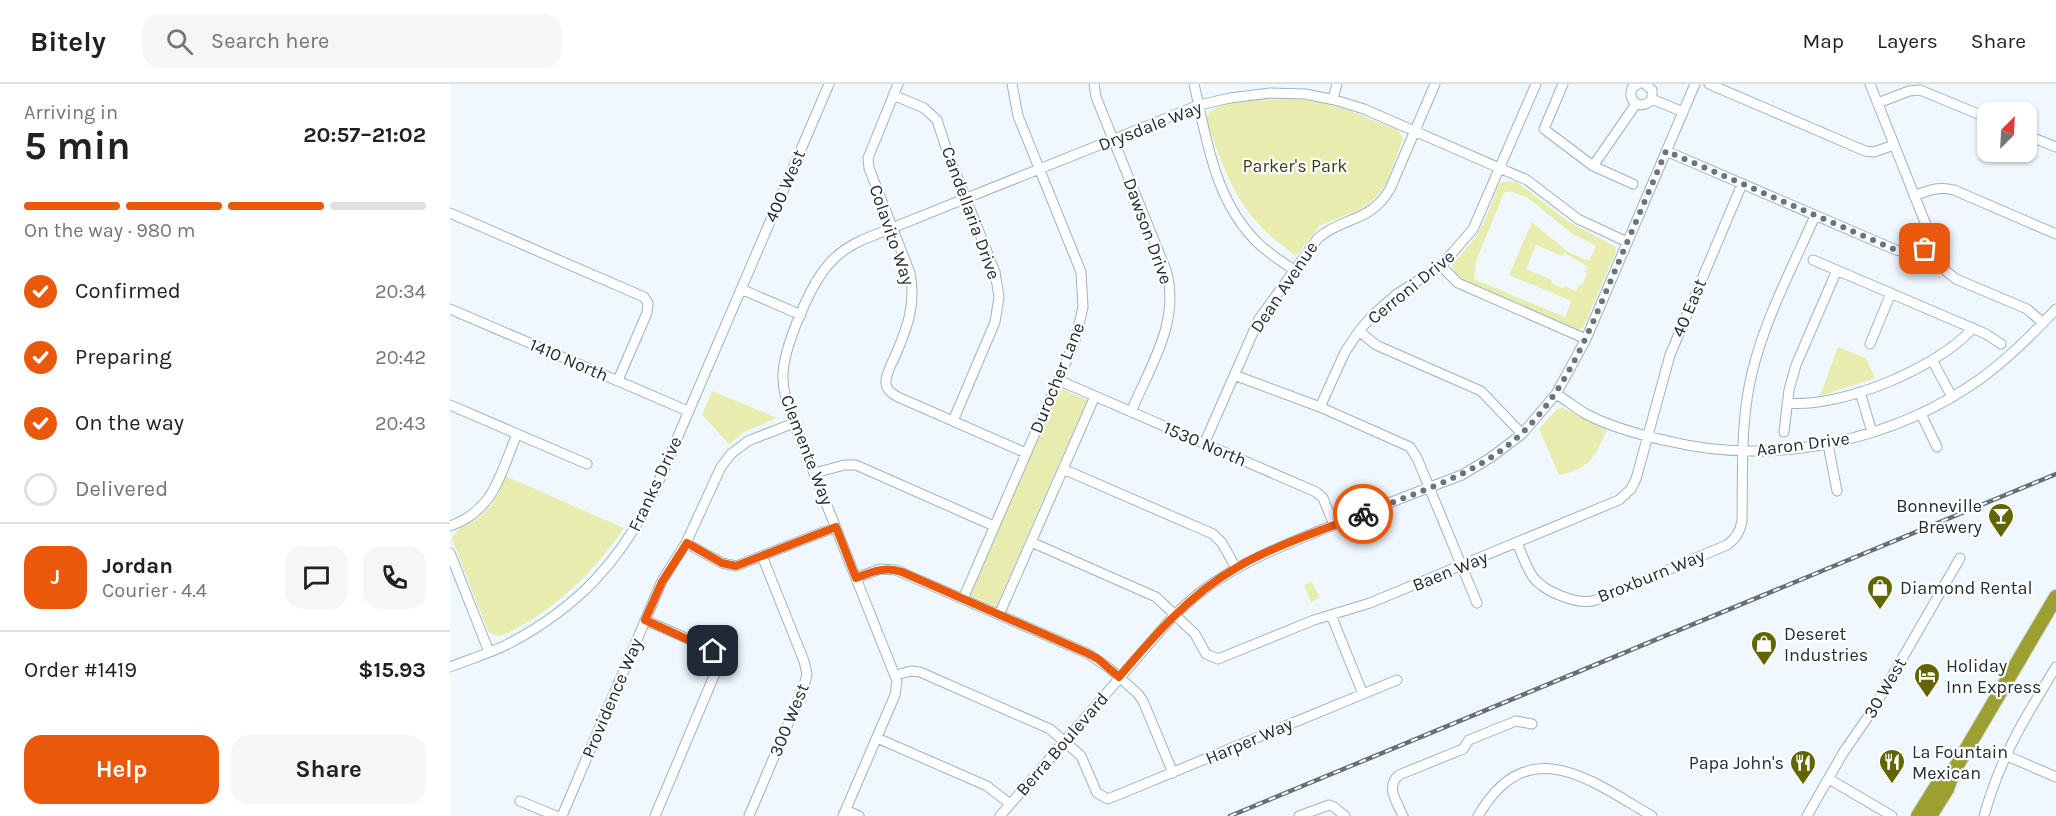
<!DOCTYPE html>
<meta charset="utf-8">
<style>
:root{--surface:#fff;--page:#f6f6f6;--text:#202124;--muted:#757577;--line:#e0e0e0;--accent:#ea580c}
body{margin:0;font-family:Karla,sans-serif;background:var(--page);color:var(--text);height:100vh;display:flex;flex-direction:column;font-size:22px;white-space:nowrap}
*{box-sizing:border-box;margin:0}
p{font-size:20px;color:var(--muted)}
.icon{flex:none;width:33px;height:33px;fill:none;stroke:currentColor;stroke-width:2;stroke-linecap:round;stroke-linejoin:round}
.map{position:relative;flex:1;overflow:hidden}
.panel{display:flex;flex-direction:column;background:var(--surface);width:450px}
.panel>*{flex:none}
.needle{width:39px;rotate:24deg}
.buttons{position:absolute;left:1527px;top:18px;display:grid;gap:12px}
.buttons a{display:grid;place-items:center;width:60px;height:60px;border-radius:12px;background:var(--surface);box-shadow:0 2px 4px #0004;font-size:30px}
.pin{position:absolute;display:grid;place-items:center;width:51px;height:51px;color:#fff;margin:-26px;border-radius:12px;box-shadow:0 3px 9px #0006}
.courier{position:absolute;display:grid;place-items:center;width:60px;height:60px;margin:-30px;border:4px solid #ea580c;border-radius:50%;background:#fff;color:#222;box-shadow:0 2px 8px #0007}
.headline em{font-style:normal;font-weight:700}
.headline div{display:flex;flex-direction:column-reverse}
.headline{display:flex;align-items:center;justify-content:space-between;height:102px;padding:0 24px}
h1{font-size:39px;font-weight:700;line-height:45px}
.bar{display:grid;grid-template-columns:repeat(4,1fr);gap:9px 6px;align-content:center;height:72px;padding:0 24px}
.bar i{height:8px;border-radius:4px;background:var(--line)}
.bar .selected{background:var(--accent)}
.bar p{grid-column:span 4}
.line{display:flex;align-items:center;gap:15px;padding:0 24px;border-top:2px solid var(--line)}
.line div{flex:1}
.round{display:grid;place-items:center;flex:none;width:63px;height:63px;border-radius:18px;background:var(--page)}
ol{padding:0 24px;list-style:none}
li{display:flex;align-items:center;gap:18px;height:66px}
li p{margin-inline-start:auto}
li .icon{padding:6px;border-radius:50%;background:var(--accent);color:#fff;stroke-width:4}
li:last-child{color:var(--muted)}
li i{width:33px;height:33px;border:3px solid var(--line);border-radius:50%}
.action{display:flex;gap:12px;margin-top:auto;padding:12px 24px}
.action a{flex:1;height:69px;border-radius:18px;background:var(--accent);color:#fff;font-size:24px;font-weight:700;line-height:69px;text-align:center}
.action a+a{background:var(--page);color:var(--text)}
header{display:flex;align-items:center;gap:36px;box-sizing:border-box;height:84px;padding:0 30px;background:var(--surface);border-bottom:2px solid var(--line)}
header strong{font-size:28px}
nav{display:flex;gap:33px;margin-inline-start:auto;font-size:21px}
.search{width:420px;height:54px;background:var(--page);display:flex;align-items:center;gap:15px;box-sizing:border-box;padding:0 21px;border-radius:18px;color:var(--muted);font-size:22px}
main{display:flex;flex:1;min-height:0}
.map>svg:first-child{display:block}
.green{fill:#e8edaf;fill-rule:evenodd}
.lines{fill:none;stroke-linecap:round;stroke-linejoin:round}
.minor-casing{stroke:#9cb4c2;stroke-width:11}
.highway-casing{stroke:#d3d5d6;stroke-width:16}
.minor{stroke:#fff;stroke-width:9}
.highway{stroke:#9ca031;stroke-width:14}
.rail-casing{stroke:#656f75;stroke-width:4.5}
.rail{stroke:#fff;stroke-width:2;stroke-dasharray:7;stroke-linecap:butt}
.done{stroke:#6b747a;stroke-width:6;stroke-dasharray:0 10.8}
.route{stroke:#ea580c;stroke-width:8}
.labels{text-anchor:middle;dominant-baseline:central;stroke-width:4.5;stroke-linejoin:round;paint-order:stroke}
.street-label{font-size:18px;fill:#242d33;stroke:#fff}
.park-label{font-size:18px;fill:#3d3f17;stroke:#fff}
.poi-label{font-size:18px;fill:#242d33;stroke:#fff;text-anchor:start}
</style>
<header>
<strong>Bitely</strong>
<div class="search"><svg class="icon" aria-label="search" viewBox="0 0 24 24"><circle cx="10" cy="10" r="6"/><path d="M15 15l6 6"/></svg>Search here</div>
<nav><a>Map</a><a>Layers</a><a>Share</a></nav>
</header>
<main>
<section class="panel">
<div class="headline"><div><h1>5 min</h1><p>Arriving in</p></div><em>20:57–21:02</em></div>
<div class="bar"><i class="selected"></i><i class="selected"></i><i class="selected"></i><i></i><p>On the way · 980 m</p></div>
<ol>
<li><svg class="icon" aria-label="check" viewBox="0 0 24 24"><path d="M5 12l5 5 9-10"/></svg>Confirmed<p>20:34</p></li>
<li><svg class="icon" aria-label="check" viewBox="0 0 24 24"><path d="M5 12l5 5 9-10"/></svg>Preparing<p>20:42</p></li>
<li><svg class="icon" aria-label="check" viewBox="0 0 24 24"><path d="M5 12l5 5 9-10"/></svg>On the way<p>20:43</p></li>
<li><i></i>Delivered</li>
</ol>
<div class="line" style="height:108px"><b class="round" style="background:var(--accent);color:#fff">J</b><div><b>Jordan</b><p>Courier · 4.4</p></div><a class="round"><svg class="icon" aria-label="chat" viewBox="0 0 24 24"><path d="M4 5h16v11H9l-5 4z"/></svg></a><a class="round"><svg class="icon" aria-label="phone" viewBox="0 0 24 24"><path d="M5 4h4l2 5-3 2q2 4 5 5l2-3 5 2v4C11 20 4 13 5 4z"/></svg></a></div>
<div class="line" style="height:78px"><div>Order #1419</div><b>$15.93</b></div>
<div class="action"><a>Help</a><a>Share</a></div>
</section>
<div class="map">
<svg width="1606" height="732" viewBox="0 0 1606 732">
<rect width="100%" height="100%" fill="#eef8fe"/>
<!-- green -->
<path class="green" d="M837,14L870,18L898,26L948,46L953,55L936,100L922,117L911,125L869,142L846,172C788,131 779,99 756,35C760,14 819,15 837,14Z
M1057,97L1067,98L1119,138L1166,163V168L1133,244L1129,246L1013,197L1007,192L1002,182C1008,171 1019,163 1026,152C1036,136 1042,118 1049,100ZM1060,107L1078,114L1121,149L1146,162L1139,177L1118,168L1082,138L1059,191L1121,217L1115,233L1024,195L1026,177L1054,109ZM1086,161L1112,172L1114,169L1137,182L1134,188L1137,190L1132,201H1129L1126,207L1115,202L1113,204L1101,199L1102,196L1076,185Z
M1388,263L1416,274L1425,294L1370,312Z
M610,304L637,316L546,523L519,511Z
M262,307L327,334L296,347L279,360L252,331Z
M1113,324L1157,346C1145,373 1140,385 1109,391L1089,345L1107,325Z
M55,392L174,444C147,484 113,518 71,542C59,548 49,557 38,547L2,455C6,442 24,439 34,429C45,419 50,406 55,392Z
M862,498L870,514L861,518L854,501Z"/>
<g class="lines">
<defs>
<path id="minor" d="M448,0L418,74L419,84L460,189C466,219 458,242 446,270C443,277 437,287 436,296C435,305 441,309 448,313L576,369
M644,0L646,13L716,186C731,237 700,282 681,328
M744,0C757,57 765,119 810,161C820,170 832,178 844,186
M1113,0L1094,45L1143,82
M1188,0L1182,4C1177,19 1192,27 1202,15V6L1195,0
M1259,0L1415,67L1424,68L1444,61
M1420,0L1492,181L1497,188L1506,195L1577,225L1593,239
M443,11L474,24L487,36L497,67L545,188L549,213L545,238L503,337
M883,15L887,0
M1202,15L1233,28
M1428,19L1459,7L1470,6L1538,34
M1576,51L1606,63
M1216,67L1446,166C1460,170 1470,166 1484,161
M1183,100L1143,82L1186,20
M1464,112C1479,106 1489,102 1504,106L1606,150
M0,129L194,213L198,219L197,229L168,296
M1363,176L1536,250L1551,260
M991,182L1008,199L1136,255
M291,205L351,231
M0,225L238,327
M909,247L926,261L1031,307L1072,350
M1420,260L1441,209
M1482,276L1502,313
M784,291L870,323L960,363L967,374L1027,519
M608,296L866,408L873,414L884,441
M1410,308L1422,348
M1106,310C1116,316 1126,324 1136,330C1161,343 1190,351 1218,357C1325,383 1444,357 1533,293C1560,273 1583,250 1606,225
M1337,319C1389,325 1488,284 1523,244
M0,321L137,380
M870,323L895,268L909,247L922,232L947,210L991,182L1023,145L1086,0
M1471,330L1487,363
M1334,348L1339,306L1346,281L1387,186
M754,360L809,235L868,154C894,132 920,139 940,105L985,0
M1378,360L1387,407
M613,385L763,450L772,459L786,484
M365,389L394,381H406L544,442
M0,442C45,426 50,390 67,350
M581,458L706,513L745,550L756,570L768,575L864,536L920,519L1169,416L1181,405L1186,395L1220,271L1292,100
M236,459L272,479L286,482L386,443
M1067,459C1072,470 1076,483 1083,493C1094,508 1129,522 1146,516L1277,461C1286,454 1290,448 1292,437C1293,387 1290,334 1303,285C1316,233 1343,182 1365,132
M0,469L39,568
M406,494L430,485L446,486L637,569L659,584L688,610L693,617L723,689
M513,515L625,257L633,223L631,188L568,32L562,0
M549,531L645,312
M881,531L913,610
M195,536L261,565L267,573L269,580L205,732
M0,583C20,575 41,569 60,559C128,523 172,476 205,406L379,0
M446,591L461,587L470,588L600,645L631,672L647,709L658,715L947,596
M427,654L537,702L560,720
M1555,671L1606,693
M1379,695L1442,732
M70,717L106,732
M396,726L409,732
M112,732L212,497L236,459L271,383L281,370L298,357L344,339
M299,732L354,602L357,590L354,577L312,472
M393,732L445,611L447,597L344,339C339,324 333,310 333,294C332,266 360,201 379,180C388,169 399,162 412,156L749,21L780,14L820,9L855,10L885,16L914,25L1077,96L1128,135L1177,158
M550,732L719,537C764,488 823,465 884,441C926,424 969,407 1012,391L1040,374L1072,350L1106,310L1136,255L1245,0
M849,732L879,721L884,723L895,732
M953,732C947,718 935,703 949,691L1013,665L1019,656L1066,637L1082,640
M1028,732C1078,646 1140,696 1202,732
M1357,732L1393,669L1422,627L1510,474
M1534,732C1550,674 1575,633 1606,583"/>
<path id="highway" d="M1468,732L1488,700L1501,689
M1480,732L1497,705L1503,688L1606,513"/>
</defs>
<!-- minor casing -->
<use href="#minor" class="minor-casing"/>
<!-- highway casing -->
<use href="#highway" class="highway-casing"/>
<!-- minor -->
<use href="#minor" class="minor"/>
<!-- highway -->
<use href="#highway" class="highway"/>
<defs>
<path id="rail" d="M780,732L1606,390"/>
</defs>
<!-- rail casing -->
<use href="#rail" class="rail-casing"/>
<!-- rail -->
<use href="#rail" class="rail"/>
</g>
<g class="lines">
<!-- done -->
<path class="done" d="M913,430C961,410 1015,395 1057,362C1112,319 1137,252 1164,189C1181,149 1199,108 1216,67L1446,166C1457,169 1464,169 1475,165"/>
<!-- route -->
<path class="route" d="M263,567L195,536L212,498L237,459L272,479L286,482L386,443L406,494C422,488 435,482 452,488L637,569L648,575L669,593C704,552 739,511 786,484C825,461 871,447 913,430"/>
</g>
<!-- icons -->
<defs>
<symbol id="bar-pin" viewBox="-11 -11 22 30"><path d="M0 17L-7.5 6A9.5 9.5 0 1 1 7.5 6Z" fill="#626500" stroke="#fff"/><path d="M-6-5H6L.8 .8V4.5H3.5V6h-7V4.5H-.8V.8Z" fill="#fff"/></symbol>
<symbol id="shop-pin" viewBox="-11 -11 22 30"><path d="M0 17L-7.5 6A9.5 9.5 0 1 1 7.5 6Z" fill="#626500" stroke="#fff"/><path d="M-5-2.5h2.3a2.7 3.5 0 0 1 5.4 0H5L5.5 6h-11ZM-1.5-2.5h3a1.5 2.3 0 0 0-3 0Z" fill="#fff"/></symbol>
<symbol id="hotel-pin" viewBox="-11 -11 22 30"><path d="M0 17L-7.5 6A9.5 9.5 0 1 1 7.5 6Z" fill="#626500" stroke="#fff"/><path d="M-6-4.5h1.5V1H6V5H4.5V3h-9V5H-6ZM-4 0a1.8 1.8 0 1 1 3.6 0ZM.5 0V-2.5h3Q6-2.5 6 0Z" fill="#fff"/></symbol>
<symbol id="restaurant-pin" viewBox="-11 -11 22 30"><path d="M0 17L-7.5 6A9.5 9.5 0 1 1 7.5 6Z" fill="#626500" stroke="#fff"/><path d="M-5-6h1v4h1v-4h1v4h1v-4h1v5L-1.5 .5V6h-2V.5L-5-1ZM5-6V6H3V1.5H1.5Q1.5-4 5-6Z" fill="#fff"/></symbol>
</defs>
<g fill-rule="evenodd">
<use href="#bar-pin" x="1536" y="417" width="30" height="40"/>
<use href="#shop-pin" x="1415" y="489" width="30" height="40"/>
<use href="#shop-pin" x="1299" y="545" width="30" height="40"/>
<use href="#hotel-pin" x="1462" y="577" width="30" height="40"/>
<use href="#restaurant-pin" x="1427" y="663" width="30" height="40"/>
<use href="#restaurant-pin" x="1338" y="664" width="30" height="40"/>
</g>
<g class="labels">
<!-- street labels -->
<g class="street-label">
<text transform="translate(700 42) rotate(-21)">Drysdale Way</text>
<text transform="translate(335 102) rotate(-67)">400 West</text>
<text transform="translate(521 129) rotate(70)">Candellaria Drive</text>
<text transform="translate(698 147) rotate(70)">Dawson Drive</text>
<text transform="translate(442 151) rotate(71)">Colavito Way</text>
<text transform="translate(834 203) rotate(-56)">Dean Avenue</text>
<text transform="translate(961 203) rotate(-39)">Cerroni Drive</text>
<text transform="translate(1239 224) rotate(-67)">40 East</text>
<text transform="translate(119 276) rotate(23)">1410 North</text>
<text transform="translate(607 294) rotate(-68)">Durocher Lane</text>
<text transform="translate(755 360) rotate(23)">1530 North</text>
<text transform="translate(1353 360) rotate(-7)">Aaron Drive</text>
<text transform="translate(357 366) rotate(69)">Clemente Way</text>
<text transform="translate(205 400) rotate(-65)">Franks Drive</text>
<text transform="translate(1000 487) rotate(-22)">Baen Way</text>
<text transform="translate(1201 492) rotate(-22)">Broxburn Way</text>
<text transform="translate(1435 604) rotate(-60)">30 West</text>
<text transform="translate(162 614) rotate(-67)">Providence Way</text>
<text transform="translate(339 636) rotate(-68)">300 West</text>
<text transform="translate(799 657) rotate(-23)">Harper Way</text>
<text transform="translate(612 660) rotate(-49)">Berra Boulevard</text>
</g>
<!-- park labels -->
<g class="park-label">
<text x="845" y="82">Parker's Park</text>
</g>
<!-- poi labels -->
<g class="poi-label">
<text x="1532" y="422" text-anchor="end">Bonneville<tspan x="1532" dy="21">Brewery</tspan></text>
<text x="1450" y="504">Diamond Rental</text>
<text x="1334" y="550">Deseret<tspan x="1334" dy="21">Industries</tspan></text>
<text x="1496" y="582">Holiday<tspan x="1496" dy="21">Inn Express</tspan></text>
<text x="1462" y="668">La Fountain<tspan x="1462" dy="21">Mexican</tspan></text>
<text x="1334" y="679" text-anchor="end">Papa John's</text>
</g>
</g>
</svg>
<div class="buttons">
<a><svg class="needle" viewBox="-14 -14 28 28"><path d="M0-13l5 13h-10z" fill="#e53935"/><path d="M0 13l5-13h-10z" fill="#757577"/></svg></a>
</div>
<div class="pin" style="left:1475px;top:165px;background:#ea580c"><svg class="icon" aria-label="bag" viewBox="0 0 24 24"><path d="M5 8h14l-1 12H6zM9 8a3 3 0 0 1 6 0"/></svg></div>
<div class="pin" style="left:263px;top:567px;background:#1f2937"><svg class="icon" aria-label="home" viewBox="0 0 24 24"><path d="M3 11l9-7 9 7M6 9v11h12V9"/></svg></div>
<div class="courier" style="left:913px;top:430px"><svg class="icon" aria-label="bike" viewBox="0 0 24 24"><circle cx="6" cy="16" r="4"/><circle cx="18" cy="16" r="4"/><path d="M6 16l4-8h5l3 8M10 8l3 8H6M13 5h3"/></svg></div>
</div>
</main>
